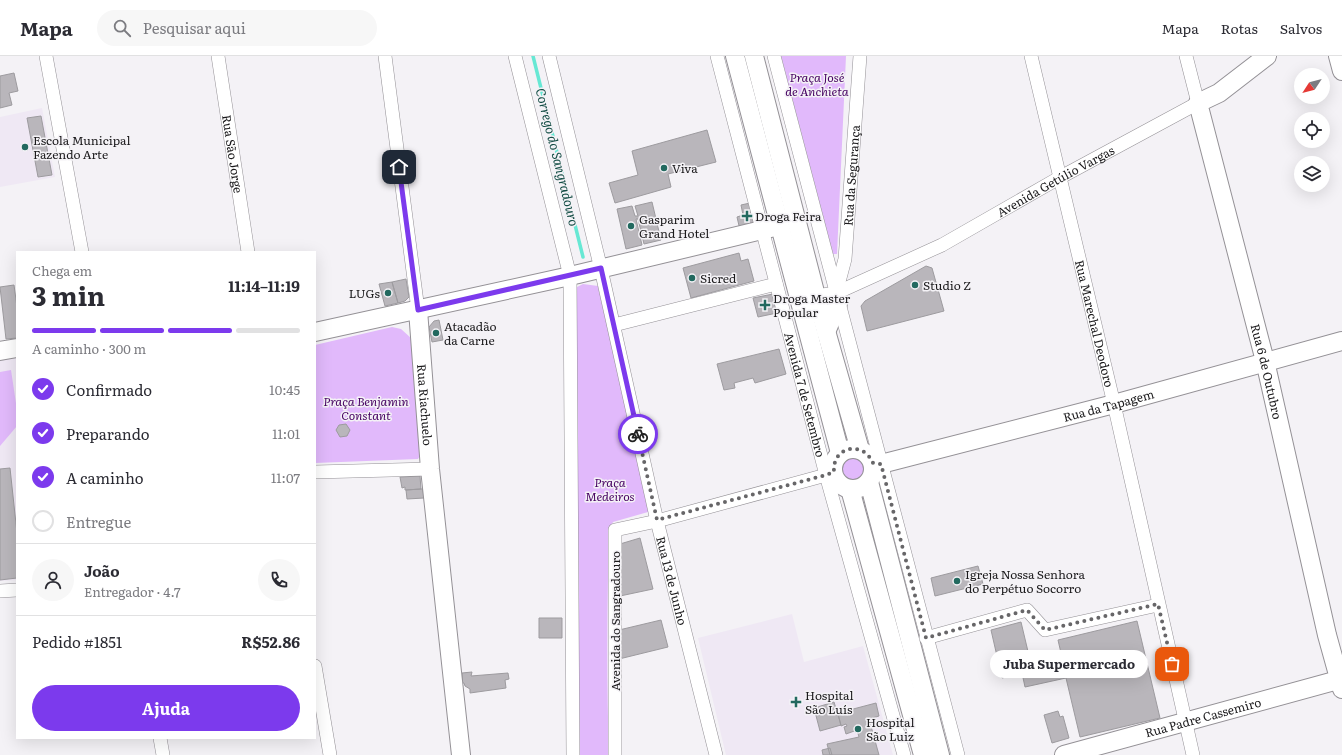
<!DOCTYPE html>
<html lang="pt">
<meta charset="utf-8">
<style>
:root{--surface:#fff;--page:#f7f7f7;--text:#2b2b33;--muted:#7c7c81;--line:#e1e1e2;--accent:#7c3aed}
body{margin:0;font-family:Literata,serif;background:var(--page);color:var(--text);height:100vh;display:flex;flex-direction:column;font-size:15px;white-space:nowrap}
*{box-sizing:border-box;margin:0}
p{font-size:13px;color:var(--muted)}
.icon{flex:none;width:22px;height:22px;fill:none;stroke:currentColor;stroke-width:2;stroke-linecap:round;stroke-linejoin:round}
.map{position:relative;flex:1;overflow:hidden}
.panel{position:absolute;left:16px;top:195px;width:300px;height:488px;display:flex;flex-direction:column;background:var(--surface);border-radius:0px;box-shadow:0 4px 16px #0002}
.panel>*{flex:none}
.needle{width:26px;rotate:234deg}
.tools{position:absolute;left:1294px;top:12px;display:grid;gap:8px}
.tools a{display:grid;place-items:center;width:36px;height:36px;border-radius:50%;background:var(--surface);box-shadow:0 4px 16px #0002;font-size:20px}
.pin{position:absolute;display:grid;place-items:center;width:34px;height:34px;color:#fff;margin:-17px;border-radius:8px;box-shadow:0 2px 6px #0006}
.courier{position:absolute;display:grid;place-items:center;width:40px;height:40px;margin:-20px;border:3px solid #7c3aed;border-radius:50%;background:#fff;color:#222;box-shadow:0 1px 5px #0007}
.bubble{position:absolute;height:28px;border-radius:14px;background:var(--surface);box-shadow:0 4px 16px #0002;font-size:13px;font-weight:700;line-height:28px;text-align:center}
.head em{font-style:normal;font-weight:700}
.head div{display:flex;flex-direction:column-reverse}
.head{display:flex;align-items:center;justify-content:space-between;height:68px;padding:0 16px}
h1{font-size:26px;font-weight:700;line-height:30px}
.bar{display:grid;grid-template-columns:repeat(4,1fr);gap:6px 4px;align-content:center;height:48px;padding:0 16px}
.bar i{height:5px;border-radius:3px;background:var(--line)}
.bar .on{background:var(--accent)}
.bar p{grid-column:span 4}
.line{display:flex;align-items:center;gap:10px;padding:0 16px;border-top:1px solid var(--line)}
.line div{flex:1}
.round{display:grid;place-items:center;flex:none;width:42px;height:42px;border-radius:21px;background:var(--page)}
ol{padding:0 16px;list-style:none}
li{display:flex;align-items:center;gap:12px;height:44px}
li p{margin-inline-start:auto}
li .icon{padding:4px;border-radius:50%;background:var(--accent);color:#fff;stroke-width:4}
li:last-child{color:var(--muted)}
li i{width:22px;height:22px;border:2px solid var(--line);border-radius:50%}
.button{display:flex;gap:8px;margin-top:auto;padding:8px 16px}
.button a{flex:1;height:46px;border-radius:24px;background:var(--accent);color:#fff;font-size:16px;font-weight:700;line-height:46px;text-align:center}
header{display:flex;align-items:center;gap:24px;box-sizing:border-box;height:56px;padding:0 20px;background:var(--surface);border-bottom:1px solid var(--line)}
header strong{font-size:19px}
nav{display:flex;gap:22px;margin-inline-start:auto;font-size:14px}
.search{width:280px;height:36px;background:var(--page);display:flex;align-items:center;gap:10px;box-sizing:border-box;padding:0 14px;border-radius:22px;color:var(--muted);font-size:15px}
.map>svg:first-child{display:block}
.built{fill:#efe8f4}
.green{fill:#e1b9fb}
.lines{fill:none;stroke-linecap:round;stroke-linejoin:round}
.stream{stroke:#67e8d4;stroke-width:3.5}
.building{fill:#b9b6bb;stroke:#9d9b9f}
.street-casing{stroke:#949196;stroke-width:14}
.secondary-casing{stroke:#949196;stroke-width:20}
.street{stroke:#fff;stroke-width:13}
.secondary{stroke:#fff;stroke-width:18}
.done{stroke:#676668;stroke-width:4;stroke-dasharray:0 7.2}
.route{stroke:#7c3aed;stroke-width:5}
.poi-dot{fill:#22695f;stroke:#f4f2f6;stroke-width:1.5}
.labels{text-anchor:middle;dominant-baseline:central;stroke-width:3;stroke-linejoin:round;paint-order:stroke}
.park-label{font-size:12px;font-style:italic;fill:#470363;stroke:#f4f2f6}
.poi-label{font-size:12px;fill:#1b1a1c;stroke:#f4f2f6;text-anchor:start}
.street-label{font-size:12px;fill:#1b1a1c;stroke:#f4f2f6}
.water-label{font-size:13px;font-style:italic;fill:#154e46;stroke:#f4f2f6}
</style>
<header>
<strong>Mapa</strong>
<div class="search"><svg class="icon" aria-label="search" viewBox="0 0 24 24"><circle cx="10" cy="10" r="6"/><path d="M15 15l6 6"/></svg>Pesquisar aqui</div>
<nav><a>Mapa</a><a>Rotas</a><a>Salvos</a></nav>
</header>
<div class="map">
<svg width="1342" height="699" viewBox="0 0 1342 699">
<rect width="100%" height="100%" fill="#f4f2f6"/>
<!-- built -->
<path class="built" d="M42,52L55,121L0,131V61Z
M17,299V524L0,525V301Z
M792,558L804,606L863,590L893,699H726L698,582Z"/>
<!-- green -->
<path class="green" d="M781,0H846L837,198H833Z
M583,228L598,230L648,453V456L613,466C606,478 609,507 608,521C607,580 607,639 609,699H577L575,232Z
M392,271L401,273L411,282L423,395L418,403L315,407V289Z
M11,314L17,354V370L0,390V316Z
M840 412a13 13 0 1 1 26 0a13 13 0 1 1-26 0Z"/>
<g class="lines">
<!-- stream -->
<path class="stream" d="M533,0L583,201"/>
</g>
<!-- building -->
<path class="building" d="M14,17L18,35L9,37L12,49L0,52V20Z
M41,60L52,119L38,121L27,62Z
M707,74L716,106L668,118L671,131L615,147L609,127L638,119L632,95Z
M652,146L661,184L644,188L638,163H636L642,189L626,193L617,153L632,150L635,160H638L635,150Z
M750,147L754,164L753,168L740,174L737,161L743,159L741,149Z
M739,197L741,205L748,203L754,225L691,242L683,212Z
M926,210L932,212L944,255L867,275L861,250L865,245Z
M406,223L409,241L405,245L398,247L392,226Z
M392,226L398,247L385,250L379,228Z
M14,229L17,251V282L6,283L0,231Z
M773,238L777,257L758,261L753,242Z
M439,264L443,284L432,286L429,271L434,265Z
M779,293L786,318L755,327L753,322L734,327L735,332L724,334L717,308Z
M346,368L350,374L347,380L340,381L336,374L339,369Z
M10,412L17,477V522L0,524V413Z
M420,420L421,433L405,434V431L402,432L400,421Z
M421,433H423L424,442L407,443L406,434Z
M640,482L653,533L620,540V488Z
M978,510L983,528L935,540L931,522Z
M539,562H562V582H539Z
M661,564L668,591L619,603V574Z
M1137,565L1160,662L1080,681L1066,622L1025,631L1022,617L1002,622L991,574L1021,566L1030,604L1061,597L1058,584Z
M472,616L471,620L508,617L509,623L505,624L506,632L470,637V633L465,630L464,627H462V617Z
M834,646L841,669L820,675L814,652Z
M876,647L879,660L869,663L879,699H830L827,688L859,681L857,674L846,678L844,671L847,670L846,668L841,670L838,657Z
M1058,655L1060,661L1063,660L1069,682L1052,687L1044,659Z
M830,692L832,699H823L822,694Z"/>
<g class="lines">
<defs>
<g id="street">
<path d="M46,0L82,196"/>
<path id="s1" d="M218,0L248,196"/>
<path d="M385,0L418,254"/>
<path d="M515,0L570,220L573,699"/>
<path id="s2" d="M549,0L601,213L657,465L716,699"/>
<path id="s3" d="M717,0L826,419L904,699"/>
<path d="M774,0L958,699"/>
<path id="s4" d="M1031,0L1114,348L1193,699"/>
<path id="s5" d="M836,237L845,203L860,0"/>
<path id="s6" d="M816,240L836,237L942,189L1059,122L1198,47L1186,0"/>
<path d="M614,269L776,228"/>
<path d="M315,416L430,413"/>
<path d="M0,535L17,534"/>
<path d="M926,582L1027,554L1045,574L1158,549"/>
<path d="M315,610L330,699"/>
<path d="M160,682L163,699"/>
<path d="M615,699V474L657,465L826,419L833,416"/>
</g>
<g id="secondary">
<path d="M735,0L840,397"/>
<path d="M754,0L816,240L860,394"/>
<path id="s7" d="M1267,0L1219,37L1198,47L1265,305L1327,579L1342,633"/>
<path d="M1338,0L1342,15"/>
<path id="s8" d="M418,254L430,413L461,699"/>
<path d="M315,276L570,220L779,170"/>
<path d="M826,276L838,248"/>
<path d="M0,295L17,292"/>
<circle cx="853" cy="413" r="20"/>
<path id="s9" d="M873,407L881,408L1114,348L1342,285"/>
<path d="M869,426L940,699"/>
<path d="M850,433L923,699"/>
<path id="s10" d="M1064,699L1342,623"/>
</g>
</defs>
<!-- street casing -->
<use href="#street" class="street-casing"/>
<!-- secondary casing -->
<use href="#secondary" class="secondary-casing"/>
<!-- street -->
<use href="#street" class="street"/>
<!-- secondary -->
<use href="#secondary" class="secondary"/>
</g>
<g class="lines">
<!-- done -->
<path class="done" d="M638,378L657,464L826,419L834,416C832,390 863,384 873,407L881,408L926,582L1027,554L1045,574L1158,548L1172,608"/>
<!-- route -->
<path class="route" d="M399,111L418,254L601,212L638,378"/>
</g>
<!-- markers -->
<g class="poi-dot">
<circle cx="25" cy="91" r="4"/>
<circle cx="664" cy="112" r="4"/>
<path d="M745 154h4v4h4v4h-4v4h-4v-4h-4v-4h4z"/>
<circle cx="631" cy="170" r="4"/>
<circle cx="692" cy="222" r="4"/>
<circle cx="915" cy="229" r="4"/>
<circle cx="388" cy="237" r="4"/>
<path d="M763 243h4v4h4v4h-4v4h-4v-4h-4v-4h4z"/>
<circle cx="436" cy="277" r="4"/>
<circle cx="957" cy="525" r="4"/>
<path d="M794 640h4v4h4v4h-4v4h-4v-4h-4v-4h4z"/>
<circle cx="858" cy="673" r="4"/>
</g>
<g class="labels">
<!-- park labels -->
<g class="park-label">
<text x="817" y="21">Praça José<tspan x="817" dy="14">de Anchieta</tspan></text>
<text x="366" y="345">Praça Benjamin<tspan x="366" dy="14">Constant</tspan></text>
<text x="610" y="426">Praça<tspan x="610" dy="14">Medeiros</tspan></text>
</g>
<!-- poi labels -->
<g class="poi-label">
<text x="33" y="84">Escola Municipal<tspan x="33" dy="14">Fazendo Arte</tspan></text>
<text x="672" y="112">Viva</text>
<text x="755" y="160">Droga Feira</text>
<text x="639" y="163">Gasparim<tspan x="639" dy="14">Grand Hotel</tspan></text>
<text x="700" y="222">Sicred</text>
<text x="923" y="229">Studio Z</text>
<text x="380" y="237" text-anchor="end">LUGs</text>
<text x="773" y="242">Droga Master<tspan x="773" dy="14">Popular</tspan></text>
<text x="444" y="270">Atacadão<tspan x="444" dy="14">da Carne</tspan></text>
<text x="965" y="518">Igreja Nossa Senhora<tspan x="965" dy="14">do Perpétuo Socorro</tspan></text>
<text x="805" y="639">Hospital<tspan x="805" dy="14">São Luís</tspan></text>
<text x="866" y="666">Hospital<tspan x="866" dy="14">São Luiz</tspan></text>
</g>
<!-- street labels -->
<g class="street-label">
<text stroke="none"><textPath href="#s1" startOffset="99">Rua São Jorge</textPath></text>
<text stroke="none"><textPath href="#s5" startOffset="119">Rua da Segurança</textPath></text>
<text stroke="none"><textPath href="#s6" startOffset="267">Avenida Getúlio Vargas</textPath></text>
<text stroke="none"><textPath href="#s4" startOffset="275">Rua Marechal Deodoro</textPath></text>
<text stroke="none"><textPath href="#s7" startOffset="361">Rua 6 de Outubro</textPath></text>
<text stroke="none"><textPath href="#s3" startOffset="350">Avenida 7 de Setembro</textPath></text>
<text stroke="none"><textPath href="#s8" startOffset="95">Rua Riachuelo</textPath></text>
<text stroke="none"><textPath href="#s9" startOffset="243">Rua da Tapagem</textPath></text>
<text stroke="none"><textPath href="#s2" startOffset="539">Rua 13 de Junho</textPath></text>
<text transform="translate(615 565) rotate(-90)">Avenida do Sangradouro</text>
<text stroke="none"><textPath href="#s10" startOffset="144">Rua Padre Cassemiro</textPath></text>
</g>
<!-- water labels -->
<g class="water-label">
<text transform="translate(558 101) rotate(76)">Corrego do Sangradouro</text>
</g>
</g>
</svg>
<div class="tools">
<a><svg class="needle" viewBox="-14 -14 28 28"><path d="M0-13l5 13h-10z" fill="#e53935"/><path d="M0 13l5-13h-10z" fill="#7c7c81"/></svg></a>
<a><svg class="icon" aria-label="locate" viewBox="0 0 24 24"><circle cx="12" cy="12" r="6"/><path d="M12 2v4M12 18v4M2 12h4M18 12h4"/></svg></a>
<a><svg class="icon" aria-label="layers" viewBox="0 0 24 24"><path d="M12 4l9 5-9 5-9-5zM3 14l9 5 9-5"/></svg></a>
</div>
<div class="pin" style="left:1172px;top:608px;background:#ea580c"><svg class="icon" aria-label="bag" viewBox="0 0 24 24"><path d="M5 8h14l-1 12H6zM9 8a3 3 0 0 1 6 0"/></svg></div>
<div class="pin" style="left:399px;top:111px;background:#1f2937"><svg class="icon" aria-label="home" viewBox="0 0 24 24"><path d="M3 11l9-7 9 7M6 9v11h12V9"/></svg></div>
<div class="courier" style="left:638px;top:378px"><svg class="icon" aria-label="bike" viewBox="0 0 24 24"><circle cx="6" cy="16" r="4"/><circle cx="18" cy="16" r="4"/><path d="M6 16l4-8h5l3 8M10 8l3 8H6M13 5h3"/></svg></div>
<div class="bubble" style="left:990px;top:594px;width:158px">Juba Supermercado</div>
<section class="panel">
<div class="head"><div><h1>3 min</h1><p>Chega em</p></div><em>11:14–11:19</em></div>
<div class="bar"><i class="on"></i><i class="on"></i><i class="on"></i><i></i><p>A caminho · 300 m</p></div>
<ol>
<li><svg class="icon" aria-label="check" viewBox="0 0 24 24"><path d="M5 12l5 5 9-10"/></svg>Confirmado<p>10:45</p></li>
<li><svg class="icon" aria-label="check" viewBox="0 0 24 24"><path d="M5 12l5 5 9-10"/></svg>Preparando<p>11:01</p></li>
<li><svg class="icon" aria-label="check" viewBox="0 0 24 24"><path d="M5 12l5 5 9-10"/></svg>A caminho<p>11:07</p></li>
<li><i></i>Entregue</li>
</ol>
<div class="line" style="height:72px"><a class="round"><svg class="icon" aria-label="person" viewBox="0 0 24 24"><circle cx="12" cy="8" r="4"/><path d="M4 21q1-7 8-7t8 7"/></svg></a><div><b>João</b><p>Entregador · 4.7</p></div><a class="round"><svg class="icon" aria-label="phone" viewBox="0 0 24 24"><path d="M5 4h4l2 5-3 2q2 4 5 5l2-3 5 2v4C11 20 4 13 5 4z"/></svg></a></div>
<div class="line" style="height:52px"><div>Pedido #1851</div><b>R$52.86</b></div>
<div class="button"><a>Ajuda</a></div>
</section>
</div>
